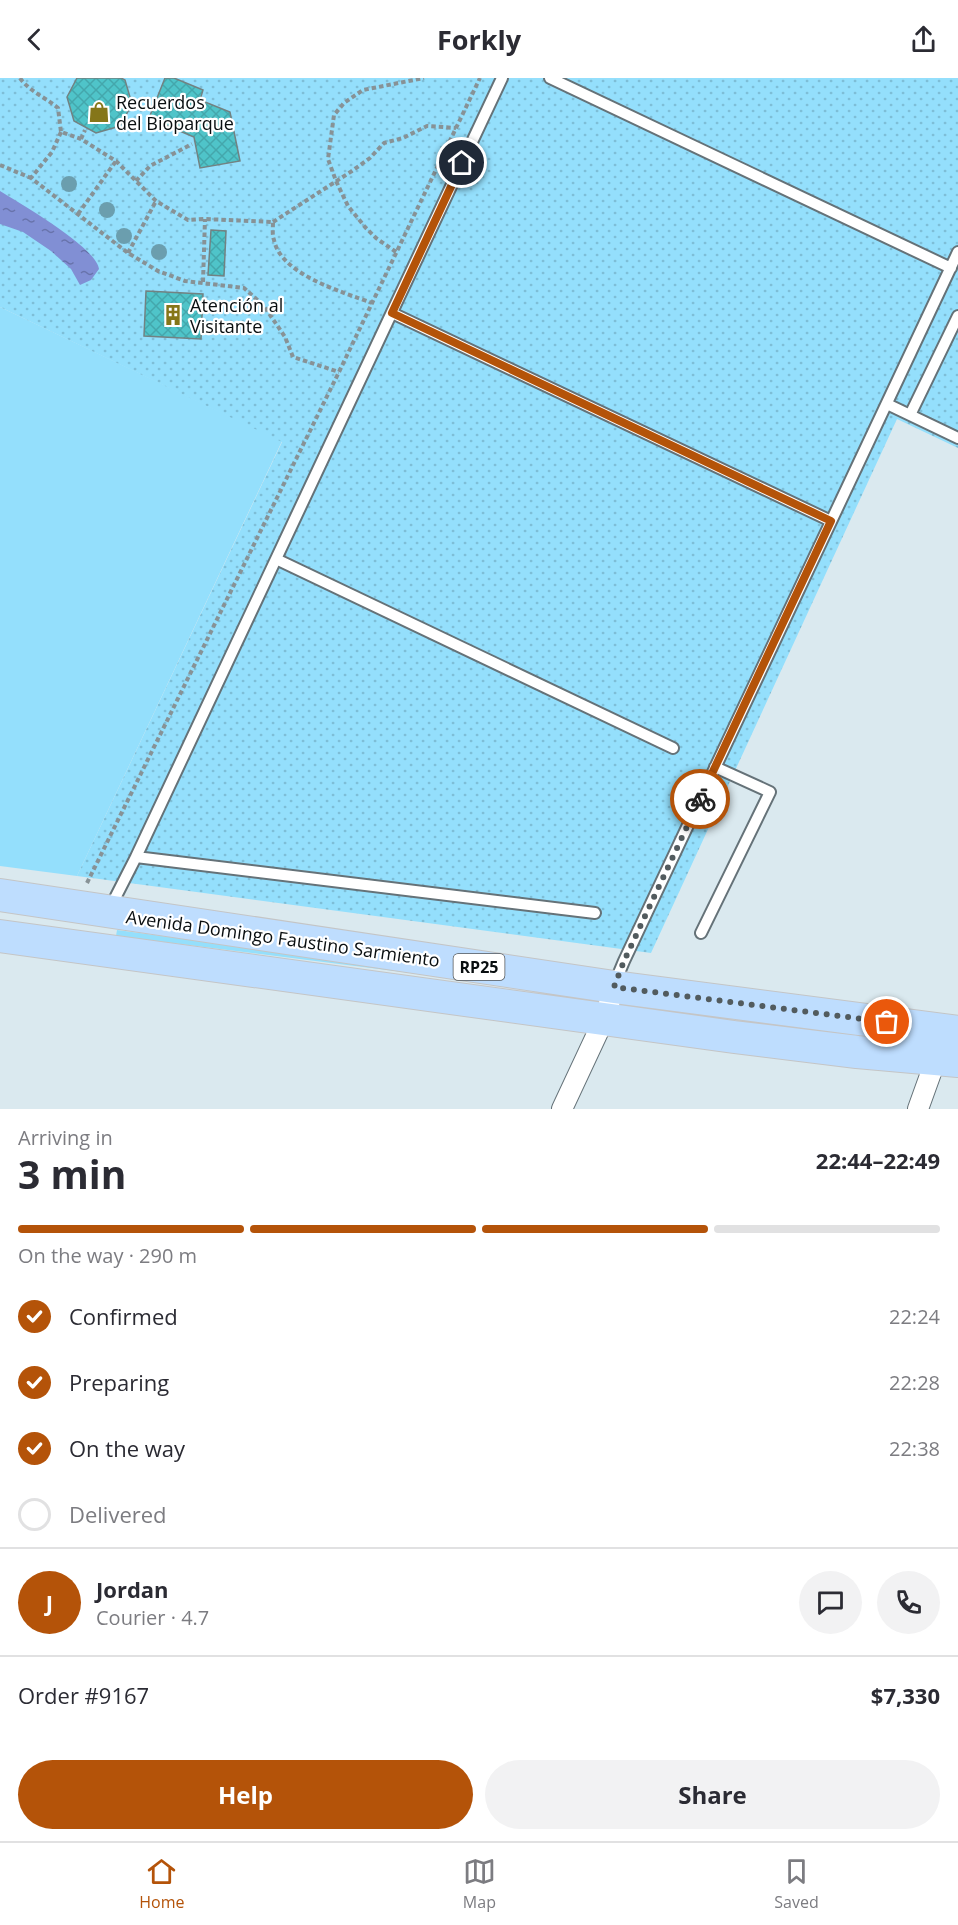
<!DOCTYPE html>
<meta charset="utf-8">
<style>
:root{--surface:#fff;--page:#f2f2f3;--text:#2b2b33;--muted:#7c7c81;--line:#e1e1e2;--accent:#b45309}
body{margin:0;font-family:"Open Sans",sans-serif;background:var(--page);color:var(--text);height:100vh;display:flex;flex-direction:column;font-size:22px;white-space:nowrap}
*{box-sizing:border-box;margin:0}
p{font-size:20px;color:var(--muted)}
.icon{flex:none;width:33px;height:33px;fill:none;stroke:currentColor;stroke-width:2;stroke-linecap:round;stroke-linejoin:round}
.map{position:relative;height:1031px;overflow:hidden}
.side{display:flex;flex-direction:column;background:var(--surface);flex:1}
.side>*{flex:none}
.pin{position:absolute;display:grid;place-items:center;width:51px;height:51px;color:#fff;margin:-26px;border:3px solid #fff;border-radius:50%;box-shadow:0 2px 6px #0007}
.courier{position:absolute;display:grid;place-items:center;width:60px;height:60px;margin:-30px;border:4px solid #b45309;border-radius:50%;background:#fff;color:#222;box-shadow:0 2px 8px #0007}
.overview em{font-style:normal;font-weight:700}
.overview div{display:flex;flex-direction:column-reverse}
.overview{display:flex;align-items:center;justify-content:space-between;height:102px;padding:0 18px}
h1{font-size:39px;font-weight:700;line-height:45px}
.bar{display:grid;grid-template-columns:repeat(4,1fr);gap:9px 6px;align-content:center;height:72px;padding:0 18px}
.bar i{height:8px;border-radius:4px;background:var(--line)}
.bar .on{background:var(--accent)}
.bar p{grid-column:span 4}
.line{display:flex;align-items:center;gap:15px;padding:0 18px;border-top:2px solid var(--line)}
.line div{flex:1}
.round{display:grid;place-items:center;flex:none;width:63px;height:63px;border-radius:32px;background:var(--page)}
ol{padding:0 18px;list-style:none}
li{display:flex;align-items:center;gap:18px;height:66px}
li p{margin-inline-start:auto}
li .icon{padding:6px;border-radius:50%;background:var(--accent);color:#fff;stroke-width:4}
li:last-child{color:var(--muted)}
li i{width:33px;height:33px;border:3px solid var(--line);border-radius:50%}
.primary-button{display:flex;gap:12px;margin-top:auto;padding:12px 18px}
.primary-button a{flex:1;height:69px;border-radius:36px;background:var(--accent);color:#fff;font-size:24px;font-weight:700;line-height:69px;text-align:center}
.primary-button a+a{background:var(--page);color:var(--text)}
header{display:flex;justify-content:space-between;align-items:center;height:78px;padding:0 18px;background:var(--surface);font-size:27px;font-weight:700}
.dock{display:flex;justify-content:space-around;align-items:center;height:84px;border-top:2px solid var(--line);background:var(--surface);font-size:16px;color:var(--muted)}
.dock a{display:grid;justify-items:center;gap:3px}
.dock .on{color:var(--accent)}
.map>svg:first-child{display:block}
.green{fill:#94dffc}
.park{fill:url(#park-dots)}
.water{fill:url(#water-ripples)}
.building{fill:url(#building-cross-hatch);stroke:#728282;stroke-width:1.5}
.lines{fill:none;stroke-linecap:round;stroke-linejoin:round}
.service-casing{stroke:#657278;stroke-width:14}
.minor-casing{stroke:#657278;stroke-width:22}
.primary-casing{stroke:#c4c5c6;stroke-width:34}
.path{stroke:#879296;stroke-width:4;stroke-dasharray:4.5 3;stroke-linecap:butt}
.service{stroke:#fff;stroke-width:10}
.minor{stroke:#fff;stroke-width:20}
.primary{stroke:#beddfe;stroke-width:32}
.tree{fill:#6b9eae}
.done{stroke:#525b5e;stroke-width:6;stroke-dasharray:0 10.8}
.route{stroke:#b45309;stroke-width:8}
.labels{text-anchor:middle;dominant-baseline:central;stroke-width:4.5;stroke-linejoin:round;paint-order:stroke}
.shield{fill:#fff;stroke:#535658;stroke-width:1.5}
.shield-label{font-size:16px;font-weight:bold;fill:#090e10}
.poi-label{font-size:18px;fill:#090e10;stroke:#fff;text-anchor:start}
.street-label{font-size:18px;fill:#090e10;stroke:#fff}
</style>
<header><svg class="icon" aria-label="back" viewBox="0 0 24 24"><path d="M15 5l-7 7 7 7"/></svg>Forkly<svg class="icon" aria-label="share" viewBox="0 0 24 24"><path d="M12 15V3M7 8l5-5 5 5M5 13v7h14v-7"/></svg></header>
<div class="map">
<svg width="958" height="1031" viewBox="0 0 958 1031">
<defs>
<pattern id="park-dots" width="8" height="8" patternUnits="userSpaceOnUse" patternTransform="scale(1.5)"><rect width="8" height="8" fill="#94dffc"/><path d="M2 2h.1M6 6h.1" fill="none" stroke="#7ebed7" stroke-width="1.8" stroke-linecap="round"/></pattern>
<pattern id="water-ripples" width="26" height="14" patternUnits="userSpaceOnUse" patternTransform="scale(1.5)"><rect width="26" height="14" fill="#818fd4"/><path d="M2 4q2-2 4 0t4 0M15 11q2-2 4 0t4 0" fill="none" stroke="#6873ab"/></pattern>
<pattern id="building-cross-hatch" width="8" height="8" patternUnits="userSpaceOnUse" patternTransform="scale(1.5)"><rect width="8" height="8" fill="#4fc4c9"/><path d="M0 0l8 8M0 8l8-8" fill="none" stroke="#44a7ac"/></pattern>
</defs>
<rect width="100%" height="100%" fill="#dae9ef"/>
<!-- green -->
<path class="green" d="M0,229L282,363L77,798L0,788Z
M117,852L578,913V916L116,858Z"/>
<!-- park -->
<path class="park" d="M0,0H958V370L897,341L651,875L77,798L282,364L0,229Z"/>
<!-- water -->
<path class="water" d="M0,113C21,126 96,169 99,191L91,202L80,207L71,191L51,173L23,154L0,146Z"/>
<!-- building -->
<path class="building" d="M77,0H121L125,2L132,26L120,48L96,55L74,43L67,19Z
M165,0H174L203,12L200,22L230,34L240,83L200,90L194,59L149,40Z
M211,152L226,153L224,198L208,197Z
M146,213L203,216L201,261L144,258Z"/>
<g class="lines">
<defs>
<path id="service" d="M502,0L136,779L595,835
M550,0L951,190
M392,235L831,443
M887,326L958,360
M910,337L958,238
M276,481L673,670
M110,830L136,779
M701,855L770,714L715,689
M614,907L624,883L958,174"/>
<path id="minor" d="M562,1031L605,939L614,909
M918,1031L936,981"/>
<path id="primary" d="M0,817L614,909L958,954
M0,858L734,959L857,974L958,983"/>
</defs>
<!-- service casing -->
<use href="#service" class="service-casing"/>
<!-- minor casing -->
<use href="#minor" class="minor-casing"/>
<!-- primary casing -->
<use href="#primary" class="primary-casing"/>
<!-- path -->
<path class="path" d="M20,0C30,14 45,19 58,30L61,54L81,61L116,83L156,123L188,142L205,141L273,144C273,150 272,157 274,162C281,197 343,214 372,225
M61,54L52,74L31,100L128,175L158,193L185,203L244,210L264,228L285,259L293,279L339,294
M81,61L85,52
M0,87L31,100
M136,103L150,88L192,66
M78,136L116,83
M273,144L352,93L370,80L384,65L403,60L427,48L456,50
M396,174L376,160L365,149L348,128L336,103L328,81L334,37L344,25L363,12L424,0
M128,175L156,123
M203,204L205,141
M87,805L339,294L480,0"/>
<!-- service -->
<use href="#service" class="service"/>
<!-- minor -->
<use href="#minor" class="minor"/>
<!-- primary -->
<use href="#primary" class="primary"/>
</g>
<!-- trees -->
<g class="tree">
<circle cx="69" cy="106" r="8"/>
<circle cx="107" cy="132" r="8"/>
<circle cx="124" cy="158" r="8"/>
<circle cx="159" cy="174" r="8"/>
</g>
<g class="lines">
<!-- done -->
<path class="done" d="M700,721L624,883L614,909L887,944"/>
<!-- route -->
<path class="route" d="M462,85L392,235L831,443L700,721"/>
</g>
<!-- icons -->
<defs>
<symbol id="shop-bare" viewBox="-9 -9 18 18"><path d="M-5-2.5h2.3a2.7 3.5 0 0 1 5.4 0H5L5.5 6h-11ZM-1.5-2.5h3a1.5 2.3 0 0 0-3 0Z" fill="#857619" stroke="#fff" stroke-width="2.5" paint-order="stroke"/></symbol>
<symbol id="building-bare" viewBox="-9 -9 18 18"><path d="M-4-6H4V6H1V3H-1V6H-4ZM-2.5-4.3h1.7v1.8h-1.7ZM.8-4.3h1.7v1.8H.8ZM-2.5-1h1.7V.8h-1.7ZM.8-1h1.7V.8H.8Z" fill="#857619" stroke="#fff" stroke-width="2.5" paint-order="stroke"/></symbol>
</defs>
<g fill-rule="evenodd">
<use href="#shop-bare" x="84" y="19" width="30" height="30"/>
<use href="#building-bare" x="158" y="222" width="30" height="30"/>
</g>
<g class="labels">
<!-- shield labels -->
<rect class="shield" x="453.5" y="876" width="51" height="26" rx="4.5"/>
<g class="shield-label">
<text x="479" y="889">RP25</text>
</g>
<!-- poi labels -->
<g class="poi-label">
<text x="116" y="24">Recuerdos<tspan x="116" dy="21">del Bioparque</tspan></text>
<text x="190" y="227">Atención al<tspan x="190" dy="21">Visitante</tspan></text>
</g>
<!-- street labels -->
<g class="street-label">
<text transform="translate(283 860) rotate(8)">Avenida Domingo Faustino Sarmiento</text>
</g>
</g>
</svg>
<div class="pin" style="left:887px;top:944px;background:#ea580c"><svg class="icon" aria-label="bag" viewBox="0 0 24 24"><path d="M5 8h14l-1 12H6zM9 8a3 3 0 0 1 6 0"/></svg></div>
<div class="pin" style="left:462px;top:85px;background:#1f2937"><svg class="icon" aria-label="home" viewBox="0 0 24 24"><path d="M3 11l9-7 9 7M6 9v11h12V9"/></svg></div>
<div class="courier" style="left:700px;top:721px"><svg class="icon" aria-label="bike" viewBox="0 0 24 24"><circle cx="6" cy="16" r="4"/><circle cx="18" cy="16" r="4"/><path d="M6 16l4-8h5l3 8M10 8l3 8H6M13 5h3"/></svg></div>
</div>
<section class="side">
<div class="overview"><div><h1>3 min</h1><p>Arriving in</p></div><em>22:44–22:49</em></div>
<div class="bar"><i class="on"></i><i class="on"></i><i class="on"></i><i></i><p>On the way · 290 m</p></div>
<ol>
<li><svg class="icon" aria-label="check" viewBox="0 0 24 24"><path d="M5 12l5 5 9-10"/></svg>Confirmed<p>22:24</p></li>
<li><svg class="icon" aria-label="check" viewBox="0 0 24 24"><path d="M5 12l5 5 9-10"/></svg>Preparing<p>22:28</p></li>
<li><svg class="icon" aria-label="check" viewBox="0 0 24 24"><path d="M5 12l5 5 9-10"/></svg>On the way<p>22:38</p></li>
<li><i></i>Delivered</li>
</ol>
<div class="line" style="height:108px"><b class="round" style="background:var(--accent);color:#fff">J</b><div><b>Jordan</b><p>Courier · 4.7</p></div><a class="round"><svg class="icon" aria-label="chat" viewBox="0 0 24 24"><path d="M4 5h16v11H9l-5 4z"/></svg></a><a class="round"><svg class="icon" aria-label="phone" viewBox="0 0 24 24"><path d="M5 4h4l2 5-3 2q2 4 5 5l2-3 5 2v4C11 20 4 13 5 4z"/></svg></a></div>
<div class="line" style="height:78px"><div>Order #9167</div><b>$7,330</b></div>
<div class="primary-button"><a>Help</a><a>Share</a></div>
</section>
<nav class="dock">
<a class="on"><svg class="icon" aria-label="home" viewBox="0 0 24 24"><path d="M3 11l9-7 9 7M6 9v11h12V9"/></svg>Home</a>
<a><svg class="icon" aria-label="map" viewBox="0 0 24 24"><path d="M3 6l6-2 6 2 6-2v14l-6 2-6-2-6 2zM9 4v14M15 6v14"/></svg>Map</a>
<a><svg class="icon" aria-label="saved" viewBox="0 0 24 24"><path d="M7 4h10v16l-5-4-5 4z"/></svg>Saved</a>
</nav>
